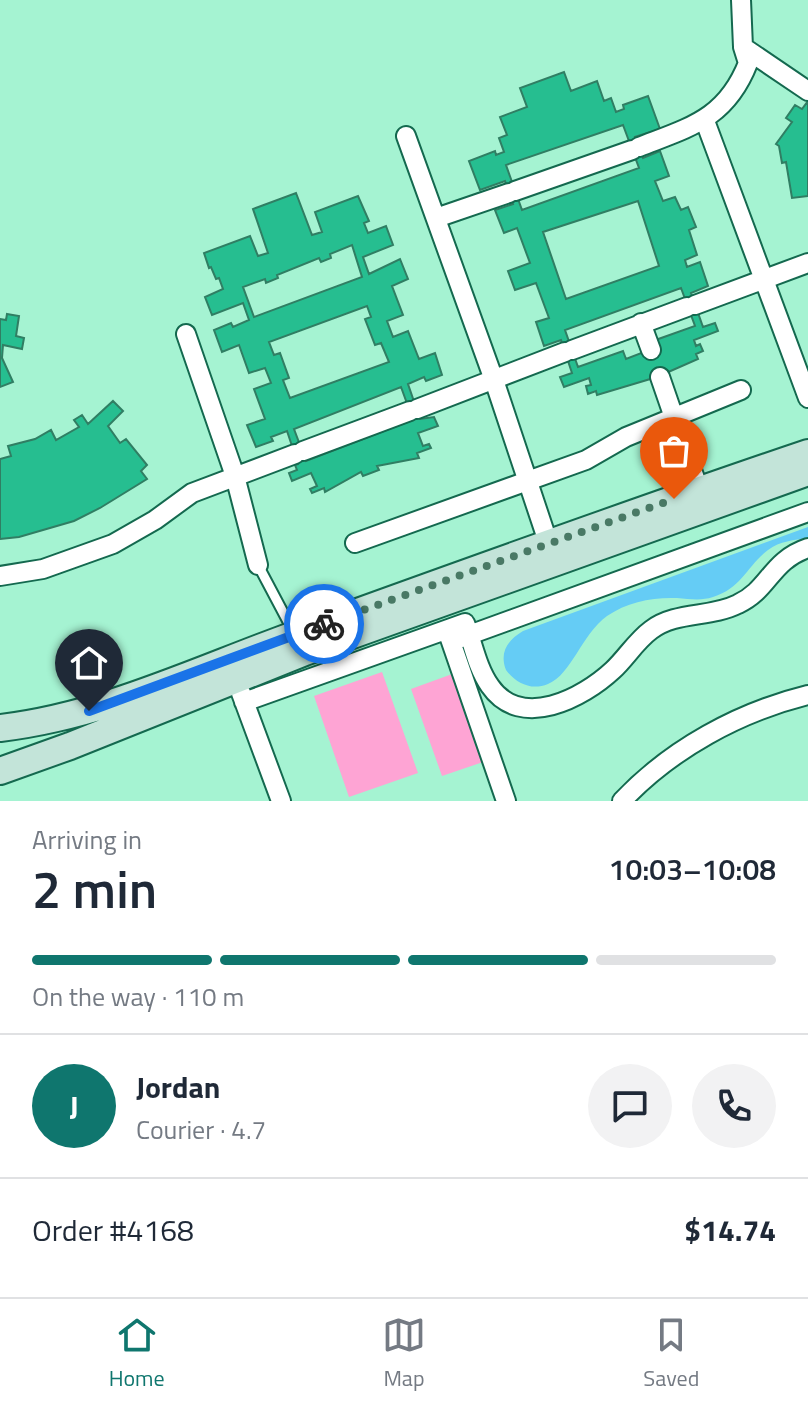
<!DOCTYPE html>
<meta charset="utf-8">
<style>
:root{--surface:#fff;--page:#f2f2f3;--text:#1f2937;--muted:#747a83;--line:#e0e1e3;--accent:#0f766e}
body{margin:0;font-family:"Titillium Web",sans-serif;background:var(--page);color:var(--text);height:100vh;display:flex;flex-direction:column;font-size:30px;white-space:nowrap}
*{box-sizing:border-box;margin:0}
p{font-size:26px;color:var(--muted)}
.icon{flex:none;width:44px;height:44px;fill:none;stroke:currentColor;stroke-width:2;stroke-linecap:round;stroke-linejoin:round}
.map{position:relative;height:801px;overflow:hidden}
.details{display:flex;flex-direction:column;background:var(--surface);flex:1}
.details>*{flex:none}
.pin{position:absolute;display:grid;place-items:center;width:68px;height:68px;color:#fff;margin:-82px -34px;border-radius:50% 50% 50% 0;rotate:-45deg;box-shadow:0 0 8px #0007}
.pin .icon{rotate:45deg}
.courier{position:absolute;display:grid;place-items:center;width:80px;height:80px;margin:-40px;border:6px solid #1a73e8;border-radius:50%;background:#fff;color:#222;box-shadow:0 2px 10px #0007}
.summary em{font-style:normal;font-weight:600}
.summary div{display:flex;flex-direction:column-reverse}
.summary{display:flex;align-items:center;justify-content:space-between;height:136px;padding:0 32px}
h1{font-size:52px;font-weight:600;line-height:60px}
.bar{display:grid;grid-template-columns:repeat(4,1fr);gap:12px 8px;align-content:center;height:96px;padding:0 32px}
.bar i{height:10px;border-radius:6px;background:var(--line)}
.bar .selected{background:var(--accent)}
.bar p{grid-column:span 4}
.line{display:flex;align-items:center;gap:20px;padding:0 32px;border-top:2px solid var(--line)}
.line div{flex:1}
.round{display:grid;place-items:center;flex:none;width:84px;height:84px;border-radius:42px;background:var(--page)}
.tab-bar{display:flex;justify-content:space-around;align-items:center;height:112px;border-top:2px solid var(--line);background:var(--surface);font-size:22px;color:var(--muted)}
.tab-bar a{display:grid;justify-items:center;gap:4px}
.tab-bar .selected{color:var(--accent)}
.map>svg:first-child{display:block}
.green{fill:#fea4d4}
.water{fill:#65ccf5}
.building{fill:#26be90;stroke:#307e63;stroke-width:2;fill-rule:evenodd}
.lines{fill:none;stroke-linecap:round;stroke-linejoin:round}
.lane-casing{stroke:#14694f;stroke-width:13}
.street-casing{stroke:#14694f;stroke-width:22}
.secondary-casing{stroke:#14694f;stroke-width:30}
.lane{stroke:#fff;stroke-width:9}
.street{stroke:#fff;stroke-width:18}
.secondary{stroke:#c3e4d9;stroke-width:26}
.done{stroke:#497965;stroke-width:8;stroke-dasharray:0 14.4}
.route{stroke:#1a73e8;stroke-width:10}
</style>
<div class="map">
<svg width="808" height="801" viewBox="0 0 808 801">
<rect width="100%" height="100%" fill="#a5f3d2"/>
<!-- green -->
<path class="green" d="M382,672L418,773L349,797L314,696Z
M455,673L486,761L442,776L411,689Z"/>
<!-- water -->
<path class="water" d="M808,527V538C794,540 780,541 768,550C747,566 742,588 713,597C701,601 690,599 677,598C653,597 627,602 607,616C581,635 572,674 548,684C531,691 516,683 506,670C499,652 508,640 523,631Z"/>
<!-- building -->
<path class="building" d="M564,72L571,91L597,81L604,101L611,98L616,112L624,109L623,105L648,96L660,129L635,137L643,158L660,151L669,176L655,181L663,201L675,197L681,210L688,207L696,227L689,230L697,255L685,260L687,267L700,262L708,286L691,293L703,327L715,323L718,331L694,340L696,346L700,344L703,351L696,354L698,359L657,377L597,395L596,391L588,394L586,386L591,385L589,378L564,387L560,377L572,373L561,340L544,346L536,322L549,318L536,283L515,290L508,271L530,263L517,228L504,233L495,210L513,204L505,181L480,190L469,161L495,151L496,155L504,152L499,138L507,135L500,117L527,107L520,88ZM623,125L639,168L522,210L506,165ZM638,201L659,266L566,299L543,232ZM681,288L695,326L650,342L652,349L626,359L623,351L578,367L565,330Z
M808,101V196L792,198L786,162L782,163L779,146L776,144L792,122L786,118L795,105L802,109Z
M296,193L312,235L322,232L315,212L358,196L369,221L364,223L368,233L386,226L393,245L363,257L369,274L400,259L408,279L392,286L403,315L387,321L393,337L408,331L419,359L435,353L442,375L426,381L424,377L408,384L420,419L434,417L438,426L418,433L423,446L429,444L431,448L417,453L419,458L377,466L379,470L363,476L361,472L325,492L324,488L312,493L310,489L317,486L311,473L292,481L289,473L297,470L295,465L298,464L287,431L271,437L273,441L256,447L247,425L265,419L254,389L271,383L265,368L249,373L239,345L222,352L214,330L231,323L233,327L249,320L243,303L212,315L205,297L223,289L219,278L216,279L211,267L209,268L204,253L250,236L258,256L268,253L253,209ZM352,245L362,277L254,317L243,287L265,279L266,283L278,278L277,275L319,258L321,262L331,258L330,254ZM367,306L371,317L365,319L375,345L381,343L389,362L290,398L283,380L289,378L280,353L274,355L269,342ZM401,387L413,420L306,461L294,429Z
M7,314L19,316L16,336L24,338L22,349L3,345L2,358L13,382L0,387V319L6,320Z
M113,401L123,411L108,426L120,443L126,439L147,465L141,471L147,479L100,508L74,521L19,537L0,539V459L11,456L8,446L35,439L51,430L56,440L79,427L74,420L82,415L88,424Z"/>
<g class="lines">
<defs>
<path id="lane" d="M258,565L294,633"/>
<path id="street" d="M743,47L808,91
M705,121L808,398
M406,136L494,380L549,545
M639,147C690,127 726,119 748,63L743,47L741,0
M515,191L632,150
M436,218L509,193
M695,305L808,263
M641,323L651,350
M186,334L235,476L258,565
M572,350L687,307
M660,377L699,490
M417,409L565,352
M303,451L410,411
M355,543L586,460L626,437L741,390
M0,576L43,569L113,544L155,520L192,493L295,454
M447,630L506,801
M458,639L808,512
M241,693L281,801
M244,702L465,623C473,643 477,668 490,686C521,731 583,698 613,670C626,658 636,641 651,630C676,611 710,618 738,604C770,589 770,561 808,548
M622,801C671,749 739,712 808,695"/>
<path id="secondary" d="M0,728C103,716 197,670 294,635C465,573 636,511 808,453
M0,771L70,746L305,652L808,472"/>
</defs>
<!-- lane casing -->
<use href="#lane" class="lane-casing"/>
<!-- street casing -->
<use href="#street" class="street-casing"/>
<!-- secondary casing -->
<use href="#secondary" class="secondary-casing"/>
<!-- lane -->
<use href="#lane" class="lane"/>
<!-- street -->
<use href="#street" class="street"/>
<!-- secondary -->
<use href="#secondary" class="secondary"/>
</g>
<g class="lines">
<!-- done -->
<path class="done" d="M324,624L674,499"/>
<!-- route -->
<path class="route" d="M89,711L324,624"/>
</g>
</svg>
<div class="pin" style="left:674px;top:499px;background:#ea580c"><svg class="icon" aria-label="bag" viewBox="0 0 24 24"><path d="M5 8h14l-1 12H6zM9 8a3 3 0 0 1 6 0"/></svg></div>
<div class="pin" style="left:89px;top:711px;background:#1f2937"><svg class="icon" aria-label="home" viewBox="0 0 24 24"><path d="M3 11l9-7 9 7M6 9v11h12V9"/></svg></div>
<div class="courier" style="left:324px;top:624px"><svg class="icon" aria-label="bike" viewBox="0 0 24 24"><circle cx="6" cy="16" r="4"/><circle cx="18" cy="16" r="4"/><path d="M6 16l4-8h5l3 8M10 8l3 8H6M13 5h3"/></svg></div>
</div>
<section class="details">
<div class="summary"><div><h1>2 min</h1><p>Arriving in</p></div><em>10:03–10:08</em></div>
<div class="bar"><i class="selected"></i><i class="selected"></i><i class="selected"></i><i></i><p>On the way · 110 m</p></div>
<div class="line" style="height:144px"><b class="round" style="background:var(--accent);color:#fff">J</b><div><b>Jordan</b><p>Courier · 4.7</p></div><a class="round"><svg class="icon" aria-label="chat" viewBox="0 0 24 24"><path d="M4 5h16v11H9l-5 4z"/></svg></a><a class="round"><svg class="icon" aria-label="phone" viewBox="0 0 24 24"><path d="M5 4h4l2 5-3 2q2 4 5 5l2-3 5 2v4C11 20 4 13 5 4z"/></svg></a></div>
<div class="line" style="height:104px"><div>Order #4168</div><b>$14.74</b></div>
</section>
<nav class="tab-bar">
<a class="selected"><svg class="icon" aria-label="home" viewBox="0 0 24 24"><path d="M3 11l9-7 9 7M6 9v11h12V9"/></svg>Home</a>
<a><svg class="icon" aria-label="map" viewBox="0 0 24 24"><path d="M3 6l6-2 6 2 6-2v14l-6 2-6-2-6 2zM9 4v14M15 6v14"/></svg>Map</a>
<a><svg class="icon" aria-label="saved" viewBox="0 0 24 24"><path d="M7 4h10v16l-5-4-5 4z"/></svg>Saved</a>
</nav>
